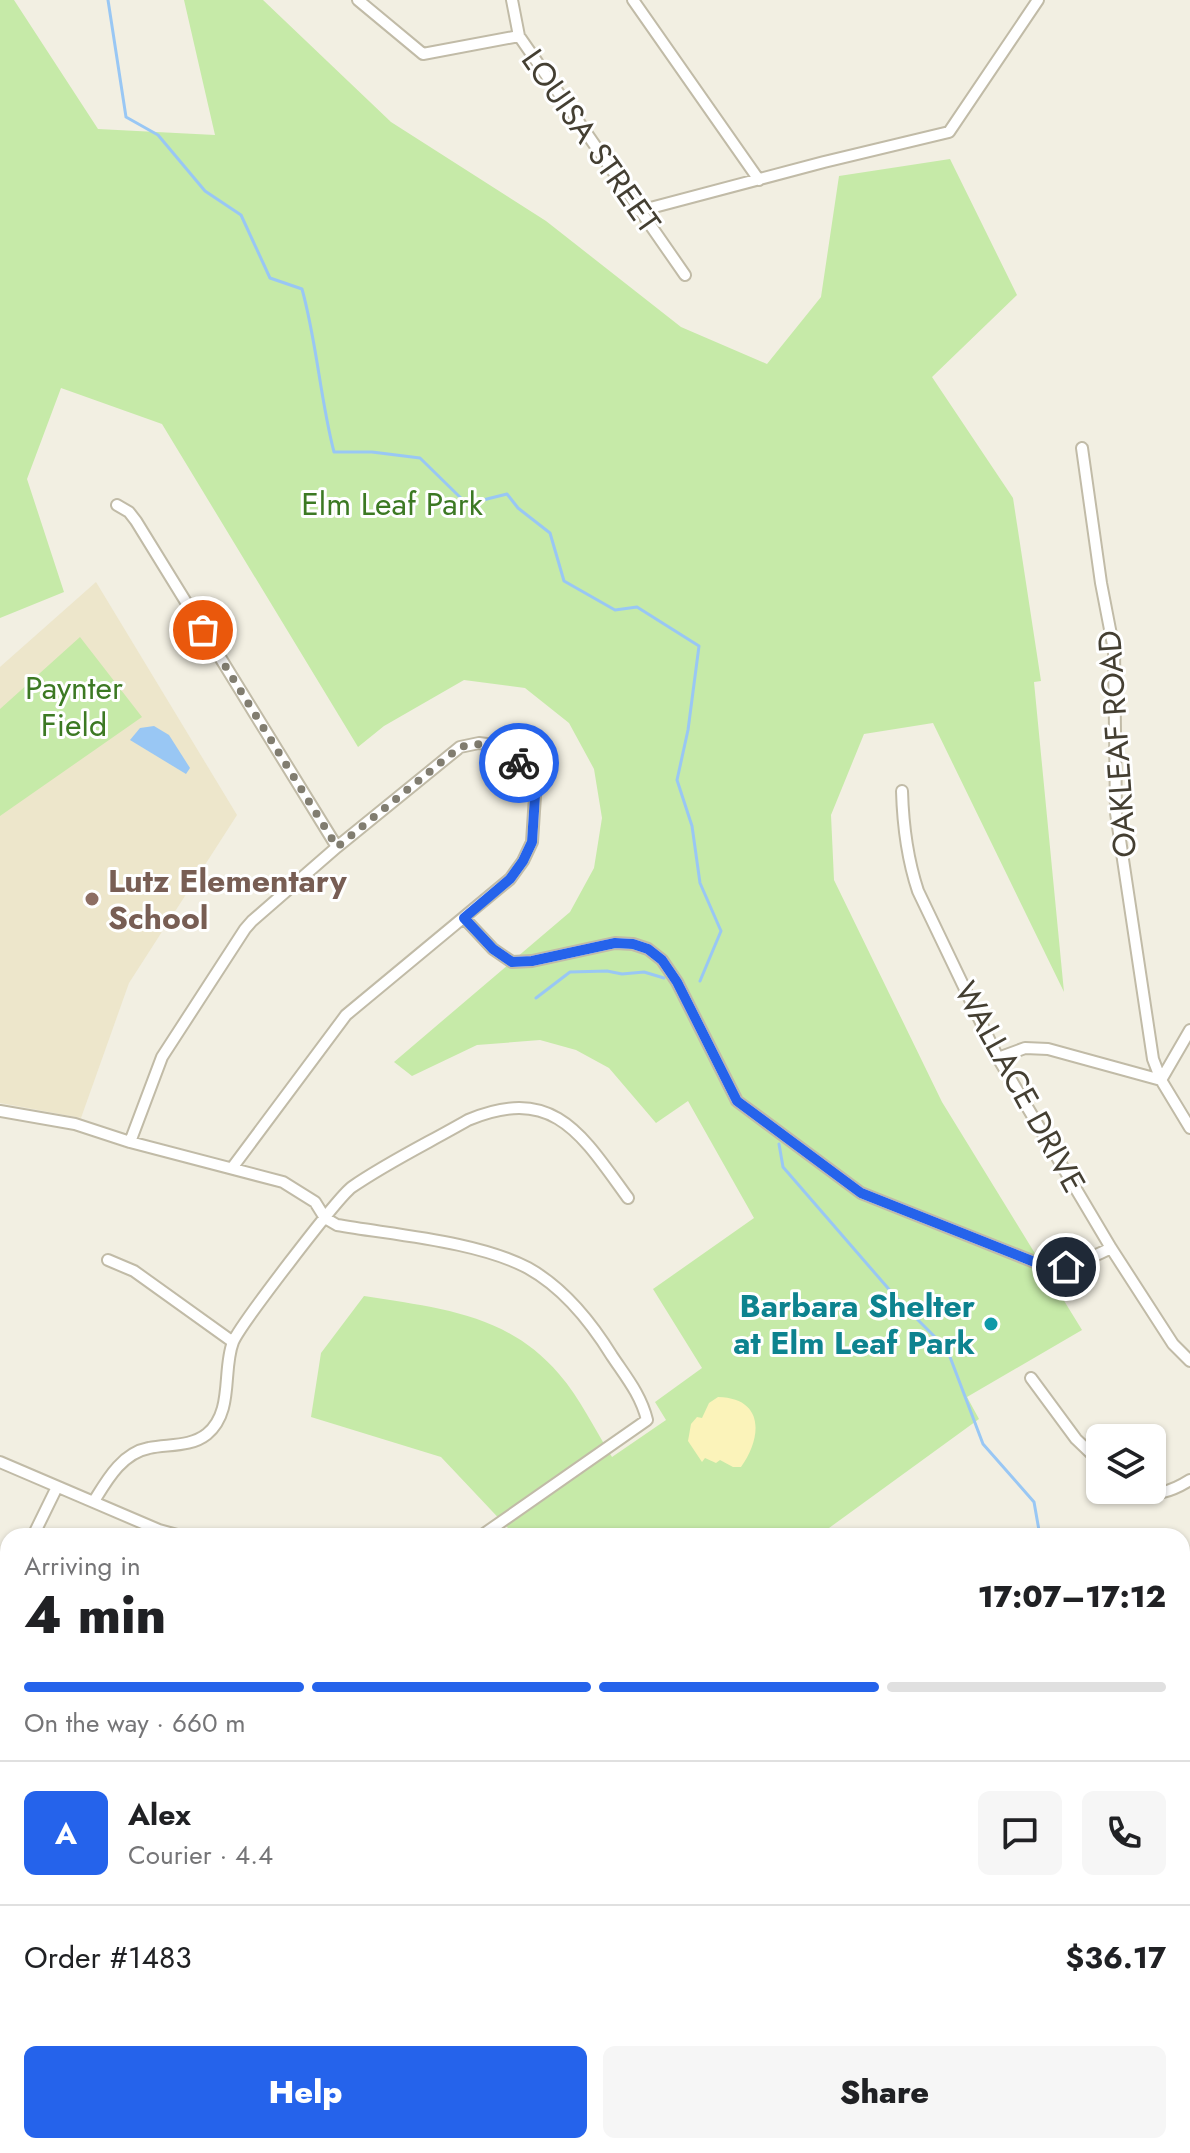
<!DOCTYPE html>
<meta charset="utf-8">
<style>
:root{--surface:#fff;--page:#f6f6f6;--text:#202124;--muted:#757577;--line:#e0e0e0;--accent:#2563eb}
body{margin:0;font-family:Jost,sans-serif;background:var(--page);color:var(--text);height:100vh;display:flex;flex-direction:column;font-size:30px;white-space:nowrap}
*{box-sizing:border-box;margin:0}
p{font-size:26px;color:var(--muted)}
.icon{flex:none;width:44px;height:44px;fill:none;stroke:currentColor;stroke-width:2;stroke-linecap:round;stroke-linejoin:round}
.map{position:relative;flex:1;overflow:hidden}
.panel{position:absolute;left:0px;top:1528px;width:1190px;height:626px;display:flex;flex-direction:column;background:var(--surface);border-radius:24px 24px 0 0;box-shadow:0 2px 6px #0004}
.panel>*{flex:none}
.fabs{position:absolute;left:1086px;top:1424px;display:grid;gap:16px}
.fabs a{display:grid;place-items:center;width:80px;height:80px;border-radius:12px;background:var(--surface);box-shadow:0 2px 6px #0004;font-size:40px}
.pin{position:absolute;display:grid;place-items:center;width:68px;height:68px;color:#fff;margin:-34px;border:4px solid #fff;border-radius:50%;box-shadow:0 2px 8px #0007}
.courier{position:absolute;display:grid;place-items:center;width:80px;height:80px;margin:-40px;border:6px solid #2563eb;border-radius:50%;background:#fff;color:#222;box-shadow:0 2px 10px #0007}
.overview em{font-style:normal;font-weight:800}
.overview div{display:flex;flex-direction:column-reverse}
.overview{display:flex;align-items:center;justify-content:space-between;height:136px;padding:0 24px}
h1{font-size:52px;font-weight:800;line-height:60px}
.bar{display:grid;grid-template-columns:repeat(4,1fr);gap:12px 8px;align-content:center;height:96px;padding:0 24px}
.bar i{height:10px;border-radius:6px;background:var(--line)}
.bar .active{background:var(--accent)}
.bar p{grid-column:span 4}
.line{display:flex;align-items:center;gap:20px;padding:0 24px;border-top:2px solid var(--line)}
.line div{flex:1}
.round{display:grid;place-items:center;flex:none;width:84px;height:84px;border-radius:12px;background:var(--page)}
.action{display:flex;gap:16px;margin-top:auto;padding:16px 24px}
.action a{flex:1;height:92px;border-radius:12px;background:var(--accent);color:#fff;font-size:32px;font-weight:800;line-height:92px;text-align:center}
.action a+a{background:var(--page);color:var(--text)}
.map>svg:first-child{display:block}
.education{fill:#ede6cb}
.green{fill:#c6eaa8}
.sand{fill:#fbf3ba}
.water{fill:#99c7f4}
.lines{fill:none;stroke-linecap:round;stroke-linejoin:round}
.stream{stroke:#99c7f4;stroke-width:3}
.minor-casing{stroke:#c1bba7;stroke-width:14}
.minor{stroke:#fff;stroke-width:10}
.done{stroke:#817d70;stroke-width:8;stroke-dasharray:0 14.4}
.route{stroke:#2563eb;stroke-width:10}
.education-dot{fill:#8d6e63;stroke:#fff;stroke-width:3}
.culture-dot{fill:#0f9aa8;stroke:#fff;stroke-width:3}
.labels{text-anchor:middle;dominant-baseline:central;stroke-width:6;stroke-linejoin:round;paint-order:stroke}
.street-label{font-size:32px;fill:#443f32;stroke:#fff}
.park-label{font-size:32px;fill:#3c7923;stroke:#fff}
.education-label{font-size:32px;font-weight:bold;fill:#785e54;stroke:#fff;text-anchor:start}
.culture-label{font-size:32px;font-weight:bold;fill:#0d838f;stroke:#fff;text-anchor:end}
</style>
<div class="map">
<svg width="1190" height="2153" viewBox="0 0 1190 2153">
<rect width="100%" height="100%" fill="#f2efe2"/>
<!-- education -->
<path class="education" d="M96,582L237,815L129,983L81,1118L0,1103V667Z"/>
<!-- green -->
<path class="green" d="M0,0H14L98,129L215,135L184,0H263L391,122L546,221L681,327L767,364L821,297L839,176L950,159L1017,295L932,377L1013,498L1041,681L1034,682L1064,992L933,723L864,734L831,815L834,880L942,1102L1082,1330L967,1397L979,1419L818,1536H498L508,1528L441,1457L311,1417L321,1353L364,1296C438,1308 507,1313 559,1374C580,1398 595,1430 612,1457L666,1420L655,1402L702,1368L653,1289L754,1218L688,1101L656,1123L609,1068L576,1050L540,1040L477,1045L412,1076L394,1062L570,912L594,868L602,818L594,769L569,723L525,688L464,680L384,726L358,747L162,424L61,388L27,479L64,592L0,618Z
M80,637L142,717L0,816V709Z
M8,1765V2146H90L95,2153H0V1780Z
M133,2146H452L457,2153H124Z"/>
<!-- sand -->
<path class="sand" d="M718,1397C765,1398 762,1438 741,1467H733L720,1460L716,1463L705,1458L702,1462L688,1441L691,1424L697,1417L702,1418L709,1403Z"/>
<!-- water -->
<path class="water" d="M154,726L169,735L190,768L186,774L130,740L140,728Z"/>
<g class="lines">
<!-- stream -->
<path class="stream" d="M108,0L126,117L158,135L205,191L241,215L270,278L302,289C317,343 320,398 334,452H372L420,458L467,504L507,494L518,508L550,533L564,581L615,610L637,607L699,646L688,730L677,780L692,826L700,883L721,931L700,981
M536,998L570,972L607,971L622,974L644,972L664,978
M779,1144L783,1167L900,1302L947,1349L983,1444L1034,1502L1040,1536"/>
<defs>
<path id="minor" d="M358,0L423,54L519,36
M512,0L519,36L685,275
M633,0L759,180
M639,211L824,162L949,132L1038,0
M1082,448L1101,583L1114,650L1116,813L1153,1059L1161,1080L1190,1128
M117,505L129,512L136,521L337,847
M902,791C903,826 907,858 918,891L998,1058L1111,1248L1173,1344L1190,1361
M464,918L493,949L512,962L532,961L615,943L633,944L648,949L662,960L677,982L737,1101L861,1193L1042,1265C1071,1267 1085,1261 1111,1248
M998,1058L1025,1048L1048,1049L1161,1080L1190,1030
M0,1111L75,1124L130,1142L283,1182L315,1202L325,1218L337,1225C394,1235 477,1241 528,1268C564,1288 591,1322 612,1356C626,1377 641,1395 647,1420L481,1536
M130,1142L162,1057L245,929L252,921L337,847L460,747L479,743L494,745L516,756L535,796L532,842L523,861L510,879L346,1015L232,1168
M108,1260L134,1271L233,1342
M1031,1378L1076,1439L1100,1462
M0,1462L159,1530L181,1536
M1133,1490C1155,1497 1171,1492 1190,1480
M94,1501C107,1480 122,1453 149,1448C168,1444 191,1447 207,1434C234,1412 222,1370 233,1342C240,1325 338,1197 352,1187C388,1162 430,1142 468,1120C554,1084 582,1135 628,1198
M33,1536L57,1487
M0,1605L8,1588
M1182,1813L1190,1827
M1182,2054L1190,2067
M756,2146L767,2153
M1052,2146L1062,2153
M908,2153L911,2146"/>
</defs>
<!-- minor casing -->
<use href="#minor" class="minor-casing"/>
<!-- minor -->
<use href="#minor" class="minor"/>
</g>
<g class="lines">
<!-- done -->
<path class="done" d="M203,630L337,847L460,747C480,742 508,742 519,763"/>
<!-- route -->
<path class="route" d="M519,763L535,796L532,842L523,861L510,879L464,918L493,949L512,962L532,961L615,943L633,944L648,949L662,960L677,982L737,1101L861,1193L1042,1265L1066,1267"/>
</g>
<!-- markers -->
<circle class="education-dot" cx="92" cy="899" r="8"/>
<circle class="culture-dot" cx="991" cy="1324" r="8"/>
<g class="labels">
<!-- street labels -->
<g class="street-label">
<text transform="translate(591 141) rotate(55)">LOUISA STREET</text>
<text transform="translate(1117 744) rotate(-94)">OAKLEAF ROAD</text>
<text transform="translate(1020 1087) rotate(61)">WALLACE DRIVE</text>
</g>
<!-- park labels -->
<g class="park-label">
<text x="392" y="504">Elm Leaf Park</text>
<text x="74" y="688">Paynter<tspan x="74" dy="37">Field</tspan></text>
</g>
<!-- education labels -->
<g class="education-label">
<text x="108" y="881">Lutz Elementary<tspan x="108" dy="37">School</tspan></text>
</g>
<!-- culture labels -->
<g class="culture-label">
<text x="975" y="1306">Barbara Shelter<tspan x="975" dy="37">at Elm Leaf Park</tspan></text>
</g>
</g>
</svg>
<div class="fabs">
<a><svg class="icon" aria-label="layers" viewBox="0 0 24 24"><path d="M12 4l9 5-9 5-9-5zM3 14l9 5 9-5"/></svg></a>
</div>
<div class="pin" style="left:203px;top:630px;background:#ea580c"><svg class="icon" aria-label="bag" viewBox="0 0 24 24"><path d="M5 8h14l-1 12H6zM9 8a3 3 0 0 1 6 0"/></svg></div>
<div class="pin" style="left:1066px;top:1267px;background:#1f2937"><svg class="icon" aria-label="home" viewBox="0 0 24 24"><path d="M3 11l9-7 9 7M6 9v11h12V9"/></svg></div>
<div class="courier" style="left:519px;top:763px"><svg class="icon" aria-label="bike" viewBox="0 0 24 24"><circle cx="6" cy="16" r="4"/><circle cx="18" cy="16" r="4"/><path d="M6 16l4-8h5l3 8M10 8l3 8H6M13 5h3"/></svg></div>
<section class="panel">
<div class="overview"><div><h1>4 min</h1><p>Arriving in</p></div><em>17:07–17:12</em></div>
<div class="bar"><i class="active"></i><i class="active"></i><i class="active"></i><i></i><p>On the way · 660 m</p></div>
<div class="line" style="height:144px"><b class="round" style="background:var(--accent);color:#fff">A</b><div><b>Alex</b><p>Courier · 4.4</p></div><a class="round"><svg class="icon" aria-label="chat" viewBox="0 0 24 24"><path d="M4 5h16v11H9l-5 4z"/></svg></a><a class="round"><svg class="icon" aria-label="phone" viewBox="0 0 24 24"><path d="M5 4h4l2 5-3 2q2 4 5 5l2-3 5 2v4C11 20 4 13 5 4z"/></svg></a></div>
<div class="line" style="height:104px"><div>Order #1483</div><b>$36.17</b></div>
<div class="action"><a>Help</a><a>Share</a></div>
</section>
</div>
